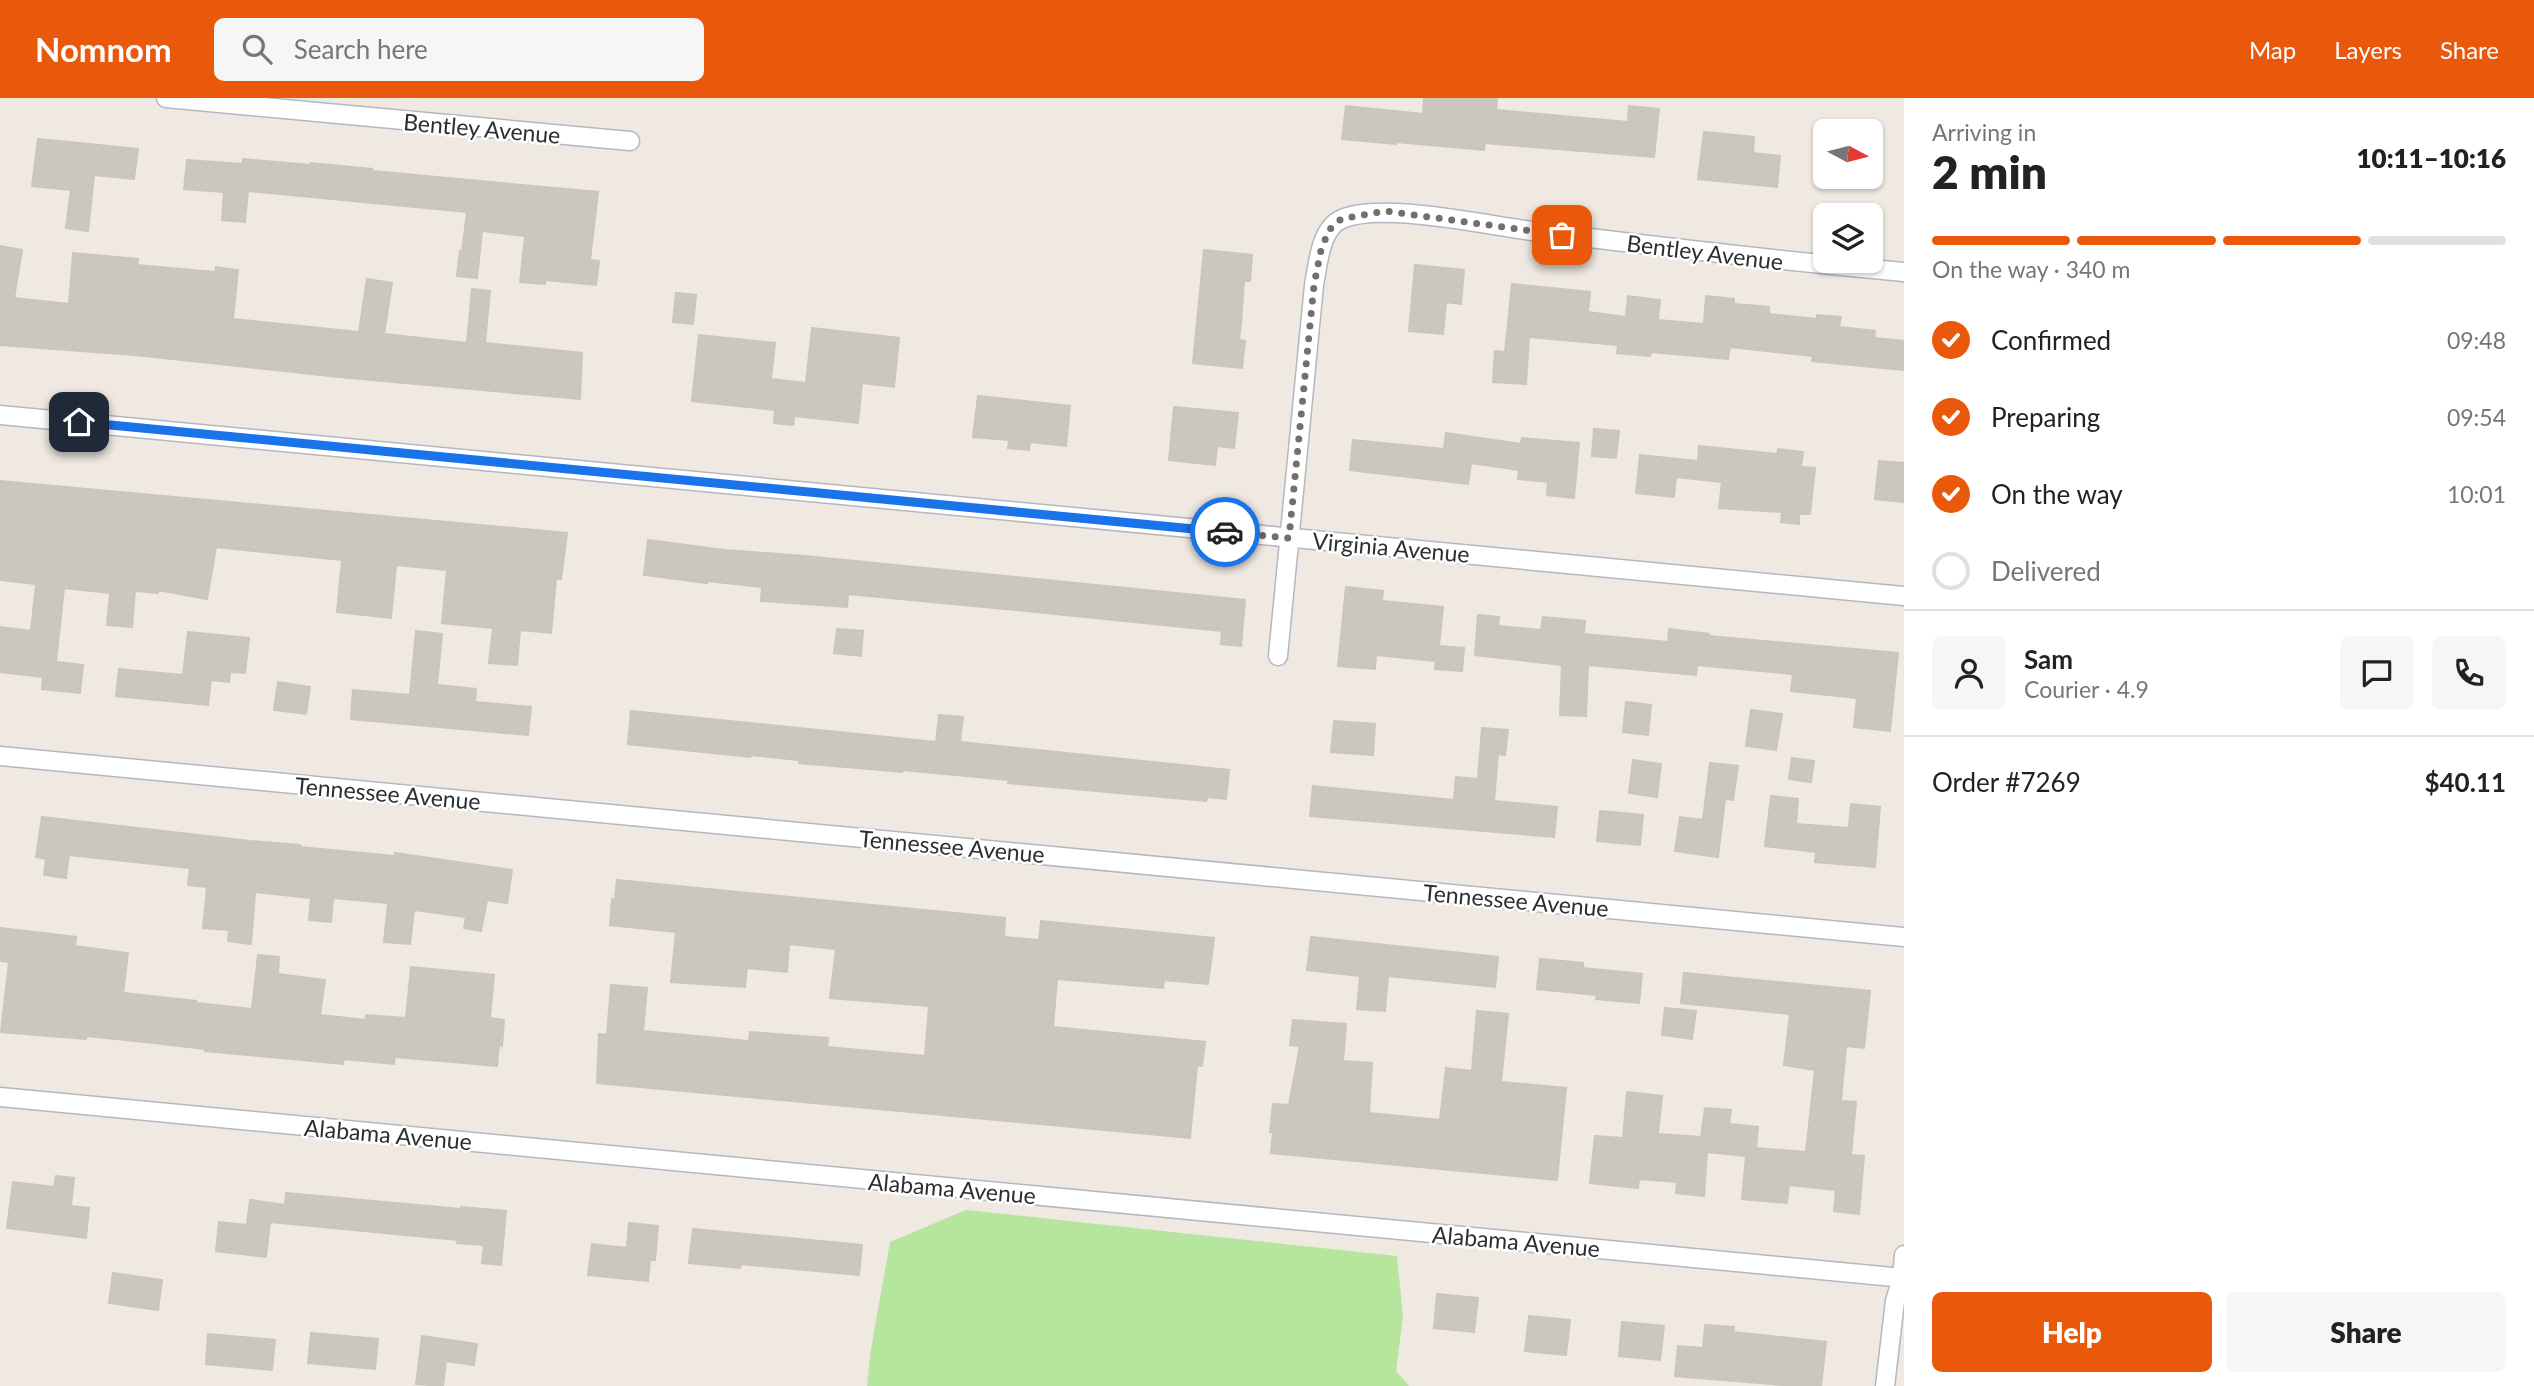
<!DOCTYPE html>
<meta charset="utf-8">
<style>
:root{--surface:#fff;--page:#f6f6f6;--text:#222;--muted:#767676;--line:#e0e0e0;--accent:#ea580c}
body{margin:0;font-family:Lato,sans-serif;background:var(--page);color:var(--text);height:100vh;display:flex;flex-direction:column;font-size:26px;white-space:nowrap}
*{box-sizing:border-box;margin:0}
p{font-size:23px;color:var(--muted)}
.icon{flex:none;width:38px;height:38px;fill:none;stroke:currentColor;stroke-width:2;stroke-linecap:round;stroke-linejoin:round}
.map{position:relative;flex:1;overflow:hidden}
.side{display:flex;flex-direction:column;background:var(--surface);width:630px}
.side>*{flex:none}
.needle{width:46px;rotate:97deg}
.controls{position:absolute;left:1813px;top:21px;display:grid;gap:14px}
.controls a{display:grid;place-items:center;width:70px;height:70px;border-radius:10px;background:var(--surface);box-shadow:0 2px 5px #0004;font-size:35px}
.pin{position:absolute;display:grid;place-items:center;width:60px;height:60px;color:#fff;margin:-30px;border-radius:14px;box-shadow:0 4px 10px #0006}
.courier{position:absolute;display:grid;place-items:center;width:70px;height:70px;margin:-35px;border:5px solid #1a73e8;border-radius:50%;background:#fff;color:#222;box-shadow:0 2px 9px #0007}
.head em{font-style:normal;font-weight:800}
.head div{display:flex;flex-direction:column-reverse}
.head{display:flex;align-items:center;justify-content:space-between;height:119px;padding:0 28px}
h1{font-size:46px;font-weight:800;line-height:52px}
.bar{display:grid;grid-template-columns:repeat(4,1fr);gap:10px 7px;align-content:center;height:84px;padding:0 28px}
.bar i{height:9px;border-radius:5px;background:var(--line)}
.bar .current{background:var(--accent)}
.bar p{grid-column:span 4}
.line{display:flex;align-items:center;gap:18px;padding:0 28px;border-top:2px solid var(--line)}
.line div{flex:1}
.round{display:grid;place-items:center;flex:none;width:74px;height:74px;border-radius:10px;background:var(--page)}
ol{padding:0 28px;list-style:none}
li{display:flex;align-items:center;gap:21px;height:77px}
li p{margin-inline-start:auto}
li .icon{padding:7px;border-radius:50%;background:var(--accent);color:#fff;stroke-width:4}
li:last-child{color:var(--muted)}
li i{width:38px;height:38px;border:4px solid var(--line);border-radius:50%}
.button{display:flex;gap:14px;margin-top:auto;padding:14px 28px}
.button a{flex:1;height:80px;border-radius:10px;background:var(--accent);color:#fff;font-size:28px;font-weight:800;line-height:80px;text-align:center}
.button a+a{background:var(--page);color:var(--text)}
header{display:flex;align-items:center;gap:42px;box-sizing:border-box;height:98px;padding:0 35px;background:var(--accent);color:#fff}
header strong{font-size:33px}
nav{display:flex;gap:38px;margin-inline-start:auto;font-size:24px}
.search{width:490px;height:63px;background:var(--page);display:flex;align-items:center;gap:18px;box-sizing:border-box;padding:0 24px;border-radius:10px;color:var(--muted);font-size:26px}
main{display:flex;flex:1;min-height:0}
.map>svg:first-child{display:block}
.green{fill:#b6e59e}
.building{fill:#cbc7bf;stroke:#cbc5ba;stroke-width:2}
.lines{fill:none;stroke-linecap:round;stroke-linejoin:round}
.minor-casing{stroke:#b4b7c1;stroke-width:21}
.minor{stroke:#fff;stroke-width:18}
.done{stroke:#726f6d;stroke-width:7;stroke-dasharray:0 12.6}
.route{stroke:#1a73e8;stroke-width:9}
.labels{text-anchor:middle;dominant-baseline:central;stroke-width:5;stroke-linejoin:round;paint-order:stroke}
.street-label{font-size:23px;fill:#2e2e2e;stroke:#fff}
</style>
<header>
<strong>Nomnom</strong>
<div class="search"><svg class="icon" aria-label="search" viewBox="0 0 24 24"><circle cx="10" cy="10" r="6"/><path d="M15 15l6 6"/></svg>Search here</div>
<nav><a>Map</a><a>Layers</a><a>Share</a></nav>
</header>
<main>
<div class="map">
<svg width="1904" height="1288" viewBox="0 0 1904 1288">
<rect width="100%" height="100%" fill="#efe9e1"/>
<!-- green -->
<path class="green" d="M966,1112L1397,1158L1403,1219L1396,1273L1409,1288H867L870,1257L890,1144Z"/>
<!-- building -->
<path class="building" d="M1424,0H1497L1496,12L1628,24L1629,8L1659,11L1654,59L1485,45L1484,52L1396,44V46L1342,41L1346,8L1423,16Z
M1704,34L1754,39L1753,55L1780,58L1777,89L1698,81Z
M38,41L138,51L134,81L94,77L88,133L66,130L71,92L32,88Z
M243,61L311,67V65L372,71V73L598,94L590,162L599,163L596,187L545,182V186L520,184L525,138L482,133L477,180L457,178L460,153L462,154L467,114L248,93L245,124L222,122L224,94L184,91L187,62L243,66Z
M0,148L22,152L14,200L69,206L73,155L138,161L137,167L215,174L216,169L238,172L233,221L359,234L367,181L392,185L384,236L467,245L472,191L490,193L485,245L582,255L580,301L339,279L135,257L0,247Z
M1204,152L1252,157L1250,183H1244L1241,225L1239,242L1245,243L1242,270L1193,265Z
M1415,167L1464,172L1461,206L1446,204L1443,236L1409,233Z
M1512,186L1590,194L1588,214L1626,219L1628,198L1660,202L1658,222L1704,226L1706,198L1734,201V206L1769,209V216L1817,221V217L1841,219L1839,229L1875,233L1874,240L1904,243V272L1812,263L1813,258L1730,249L1728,261L1651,254L1650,258L1617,255L1618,247L1529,239L1526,286L1493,284L1495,253L1505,254Z
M676,195L696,197L693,226L673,224Z
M812,230L899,240L894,289L862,285L858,325L794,318L793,327L774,325L775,312L692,303L699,237L775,245L771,281L806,285Z
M978,298L1070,308L1066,348L1030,344L1029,352L1008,350L1009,342L973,339Z
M1174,309L1238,315L1234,350L1217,348L1215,367L1169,362Z
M1594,331L1619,333L1616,360L1592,358Z
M1446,335L1521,346L1522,340L1579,345L1574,400L1547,397L1548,384L1518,381L1519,372L1471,365L1468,386L1350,372L1353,342L1444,351Z
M1699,348L1777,356L1778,351L1803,354L1801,369L1815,370L1810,416H1799V426L1781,424L1782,414L1719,410L1722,384L1676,379L1674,399L1636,395L1640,357L1698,363Z
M1879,363L1904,365V404L1875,401Z
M0,383L567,435L561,481H556L551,535L520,532L517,567L489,565L493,530L442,525L447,472L396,467L391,520L337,514L342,462L216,449L207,501L158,492V495L135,493L132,529L107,527L110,495L64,490L56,564L83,567L80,595L42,591L43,579L0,574V529L31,533L36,486L0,482Z
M648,442L724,452L805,458L1245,502L1241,548L1221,546L1222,533L1015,512L848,496L847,509L761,503L762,489L707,483V485L644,477Z
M1346,489L1383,493L1382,503L1443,509L1439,548L1464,550L1462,573L1435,571L1436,563L1376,557L1375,571L1338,568Z
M1478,517L1499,519L1498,528L1541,532L1543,519L1585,523L1584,536L1668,544L1669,531L1709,536V538L1898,555L1890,633L1854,629L1857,600L1791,593L1793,576L1697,567L1696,577L1588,567L1586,618L1560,617L1562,567L1475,557Z
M837,531L863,533L861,558L834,555Z
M416,533L442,536L437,587L476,591L475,604L531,609L528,637L351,621L353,592L410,597Z
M188,534L249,540L245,575L230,574L229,584L211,582L208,607L116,598L119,571L183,577Z
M278,584L310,589L306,616L274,612Z
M1626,604L1651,607L1648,637L1623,634Z
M1751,612L1782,616L1776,652L1746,648Z
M631,613L936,644L939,617L963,619L960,644L1229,672L1226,701L1207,699L1206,703L1008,685L1009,682L902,672V674L846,669L799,665V662L751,657L750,659L628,646Z
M1334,623L1375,626L1373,657L1331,654Z
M1482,630L1508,632L1505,657L1498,656L1494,703L1557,709L1554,739L1310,718L1313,688L1454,702L1456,679L1478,681Z
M1792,660L1814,663L1811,684L1789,681Z
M1633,662L1661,666L1657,699L1629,695Z
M1710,665L1738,668L1733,702L1725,701L1718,759L1675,753L1680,719L1703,722Z
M1771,698L1798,701L1796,726L1849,730L1851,706L1880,709L1875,769L1815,764L1816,754L1765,748Z
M1600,713L1643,717L1640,747L1597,743Z
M42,719L250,743L300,747V749L395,758V755L512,772L507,805L487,802L481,833L464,830L466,819L414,812L410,846L384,844L388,805L333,800L331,824L309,822L311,800L255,794L251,846L228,843L229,832L203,830L207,789L188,787L190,770L69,757L66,780L44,777L46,761L36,759Z
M617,782L1005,820L1004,839L1039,842L1041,823L1214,840L1208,886L1164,882L1163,890L1057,881L1053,929L1205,944L1202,968H1197L1190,1040L597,985L599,936L607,937L611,887L647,890L643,933L749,943L750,934L828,940L827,949L925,958L929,908L830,900L836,851L789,846L787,874L747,870L745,889L671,884L676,834L610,827L612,801L615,802Z
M0,830L76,839L75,848L128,855L123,895L196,903V905L252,911L258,857L279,859L278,876L325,882L320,917L366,922V917L406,920L411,869L494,877L490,920L504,922L502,948L499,947L497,968L395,959L394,966L344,961L343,966L205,953V951L154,945L87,938L86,941L1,934L9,864L0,863Z
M1311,839L1498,859L1495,889L1388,878L1385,913L1357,911L1360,878L1307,872Z
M1540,861L1583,865V870L1642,876L1639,905L1596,901L1597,897L1537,891Z
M1684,875L1870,893L1864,950L1846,948L1841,1003L1856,1004L1851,1057L1864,1058L1859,1116L1834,1113L1836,1092L1789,1087L1787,1105L1742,1101L1746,1058L1707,1054L1704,1098L1676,1095L1677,1084L1639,1081L1638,1090L1590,1085L1595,1038L1623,1040L1627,994L1662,998L1658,1036L1701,1039L1705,1010L1731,1012L1729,1026L1758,1029L1756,1050L1806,1054L1815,972L1784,967L1790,916L1681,905Z
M1665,910L1696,913L1692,941L1662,937Z
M1477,913L1508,916L1501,984L1566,990L1557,1082L1271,1055L1273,1034H1270L1273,1006L1289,1007L1300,948L1290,947L1293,922L1346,926L1343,963L1372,965L1369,1015L1440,1022L1446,970L1472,973Z
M56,1078L74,1080L71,1108L89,1110L86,1140L7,1130L13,1084L54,1089Z
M286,1095L461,1111V1109L506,1113L501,1167L482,1165L484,1147L457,1145L458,1142L270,1124L266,1159L216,1153L219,1124L247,1127L250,1102L285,1107Z
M629,1125L658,1128L655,1162H650L648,1183L588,1177L592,1146L627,1150Z
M693,1131L862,1147L859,1177L741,1166L740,1170L689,1165Z
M113,1175L162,1182L158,1212L109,1205Z
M1437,1196L1478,1200L1474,1234L1434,1230Z
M1529,1218L1570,1222L1566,1257L1525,1253Z
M1622,1224L1664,1228L1660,1262L1619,1258Z
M1705,1227L1734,1229L1733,1234L1826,1244L1821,1288H1796L1675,1278L1678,1248L1703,1250Z
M311,1235L378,1241L375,1271L308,1265Z
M208,1236L275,1242L272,1272L206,1266Z
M422,1238L477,1246L474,1267L446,1263L443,1288L416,1286Z"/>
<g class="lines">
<defs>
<path id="minor" d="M166,0L630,43
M0,317L1904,498
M1278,558L1314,187C1318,167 1320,130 1342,121C1383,103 1492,129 1541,134C1662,149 1783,163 1904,174
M0,658L1904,839
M0,999L1904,1180
M1885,1288L1895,1203L1902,1180L1904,1157"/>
</defs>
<!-- minor casing -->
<use href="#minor" class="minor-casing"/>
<!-- minor -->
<use href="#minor" class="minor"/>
</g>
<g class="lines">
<!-- done -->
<path class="done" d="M1225,434L1289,440L1314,187L1321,152L1329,132L1341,121L1385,113L1562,137"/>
<!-- route -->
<path class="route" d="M79,324L1225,434"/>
</g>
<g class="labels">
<!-- street labels -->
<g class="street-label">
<text transform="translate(482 30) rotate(5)">Bentley Avenue</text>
<text transform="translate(1705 154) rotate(7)">Bentley Avenue</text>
<text transform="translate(1391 449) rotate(5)">Virginia Avenue</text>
<text transform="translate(388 695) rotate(5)">Tennessee Avenue</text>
<text transform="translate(952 748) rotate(5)">Tennessee Avenue</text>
<text transform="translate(1516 802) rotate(5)">Tennessee Avenue</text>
<text transform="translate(388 1036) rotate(5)">Alabama Avenue</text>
<text transform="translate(952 1090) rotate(5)">Alabama Avenue</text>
<text transform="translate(1516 1143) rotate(5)">Alabama Avenue</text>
</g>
</g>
</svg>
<div class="controls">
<a><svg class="needle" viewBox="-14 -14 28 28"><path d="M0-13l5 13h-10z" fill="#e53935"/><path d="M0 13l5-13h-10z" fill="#767676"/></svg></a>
<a><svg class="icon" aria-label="layers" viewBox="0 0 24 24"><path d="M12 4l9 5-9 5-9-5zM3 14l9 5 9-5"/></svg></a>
</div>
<div class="pin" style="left:1562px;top:137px;background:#ea580c"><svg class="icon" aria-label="bag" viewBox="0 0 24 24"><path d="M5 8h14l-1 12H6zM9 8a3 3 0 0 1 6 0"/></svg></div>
<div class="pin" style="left:79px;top:324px;background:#1f2937"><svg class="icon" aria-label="home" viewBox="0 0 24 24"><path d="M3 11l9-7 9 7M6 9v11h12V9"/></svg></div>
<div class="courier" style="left:1225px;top:434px"><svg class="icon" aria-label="car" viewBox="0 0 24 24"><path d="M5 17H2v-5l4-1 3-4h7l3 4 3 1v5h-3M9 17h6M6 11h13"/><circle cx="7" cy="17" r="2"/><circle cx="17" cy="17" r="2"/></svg></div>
</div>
<section class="side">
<div class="head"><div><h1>2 min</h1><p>Arriving in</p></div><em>10:11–10:16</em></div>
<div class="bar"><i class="current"></i><i class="current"></i><i class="current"></i><i></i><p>On the way · 340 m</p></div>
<ol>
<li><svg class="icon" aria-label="check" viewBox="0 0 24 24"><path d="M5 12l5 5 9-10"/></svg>Confirmed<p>09:48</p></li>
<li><svg class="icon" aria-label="check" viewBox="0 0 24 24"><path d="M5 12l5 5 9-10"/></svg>Preparing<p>09:54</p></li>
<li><svg class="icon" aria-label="check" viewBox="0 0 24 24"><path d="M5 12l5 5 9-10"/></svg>On the way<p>10:01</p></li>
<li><i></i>Delivered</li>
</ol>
<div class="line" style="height:126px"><a class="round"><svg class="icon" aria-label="person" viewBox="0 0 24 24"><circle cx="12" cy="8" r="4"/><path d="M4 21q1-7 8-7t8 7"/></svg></a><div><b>Sam</b><p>Courier · 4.9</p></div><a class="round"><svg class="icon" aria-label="chat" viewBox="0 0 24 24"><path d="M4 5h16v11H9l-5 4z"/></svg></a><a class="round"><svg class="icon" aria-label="phone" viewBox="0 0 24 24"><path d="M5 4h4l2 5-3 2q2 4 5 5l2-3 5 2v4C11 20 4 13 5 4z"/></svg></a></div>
<div class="line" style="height:91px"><div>Order #7269</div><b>$40.11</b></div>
<div class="button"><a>Help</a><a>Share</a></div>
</section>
</main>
